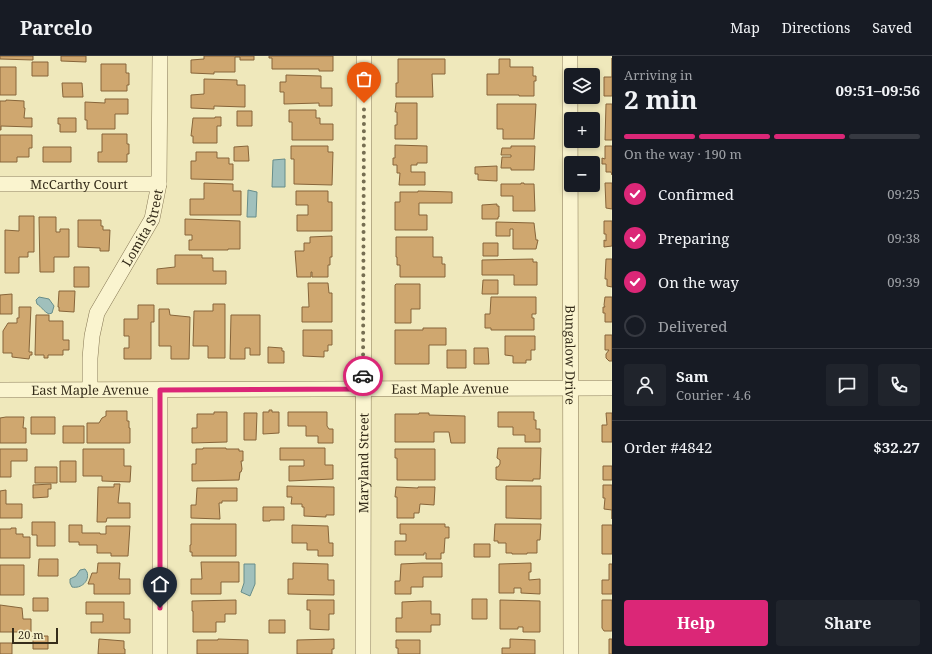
<!DOCTYPE html>
<meta charset="utf-8">
<style>
:root{--surface:#171b24;--page:#20242c;--text:#f1f3f6;--muted:#9ea1a6;--line:#363941;--accent:#db2777}
body{margin:0;font-family:"Noto Serif",serif;background:var(--page);color:var(--text);height:100vh;display:flex;flex-direction:column;font-size:15px;white-space:nowrap}
*{box-sizing:border-box;margin:0}
p{font-size:13px;color:var(--muted)}
.icon{flex:none;width:22px;height:22px;fill:none;stroke:currentColor;stroke-width:2;stroke-linecap:round;stroke-linejoin:round}
.map{position:relative;flex:1;overflow:hidden}
.sheet{display:flex;flex-direction:column;background:var(--surface);width:320px}
.sheet>*{flex:none}
.controls{position:absolute;left:564px;top:12px;display:grid;gap:8px}
.controls a{display:grid;place-items:center;width:36px;height:36px;border-radius:4px;background:var(--surface);box-shadow:0 2px 6px #0003;font-size:20px}
.scale{position:absolute;left:12px;bottom:10px;width:46px;box-sizing:border-box;padding-left:4px;border:2px solid #352c1a;border-top:0;font-size:11px;line-height:14px;white-space:nowrap;color:#352c1a;-webkit-text-stroke:3px #f6f1cb;paint-order:stroke}
.pin{position:absolute;display:grid;place-items:center;width:34px;height:34px;color:#fff;margin:-41px -17px;border-radius:50% 50% 50% 0;rotate:-45deg;box-shadow:0 0 4px #0007}
.pin .icon{rotate:45deg}
.courier{position:absolute;display:grid;place-items:center;width:40px;height:40px;margin:-20px;border:3px solid #db2777;border-radius:50%;background:#fff;color:#222;box-shadow:0 1px 5px #0007}
.summary em{font-style:normal;font-weight:700}
.summary div{display:flex;flex-direction:column-reverse}
.summary{display:flex;align-items:center;justify-content:space-between;height:68px;padding:0 12px}
h1{font-size:26px;font-weight:700;line-height:30px}
.bar{display:grid;grid-template-columns:repeat(4,1fr);gap:6px 4px;align-content:center;height:48px;padding:0 12px}
.bar i{height:5px;border-radius:3px;background:var(--line)}
.bar .on{background:var(--accent)}
.bar p{grid-column:span 4}
.line{display:flex;align-items:center;gap:10px;padding:0 12px;border-top:1px solid var(--line)}
.line div{flex:1}
.round{display:grid;place-items:center;flex:none;width:42px;height:42px;border-radius:4px;background:var(--page)}
ol{padding:0 12px;list-style:none}
li{display:flex;align-items:center;gap:12px;height:44px}
li p{margin-inline-start:auto}
li .icon{padding:4px;border-radius:50%;background:var(--accent);color:#fff;stroke-width:4}
li:last-child{color:var(--muted)}
li i{width:22px;height:22px;border:2px solid var(--line);border-radius:50%}
.button{display:flex;gap:8px;margin-top:auto;padding:8px 12px}
.button a{flex:1;height:46px;border-radius:4px;background:var(--accent);color:#fff;font-size:16px;font-weight:700;line-height:46px;text-align:center}
.button a+a{background:var(--page);color:var(--text)}
header{display:flex;align-items:center;gap:24px;box-sizing:border-box;height:56px;padding:0 20px;background:var(--surface);border-bottom:1px solid var(--line)}
header strong{font-size:19px}
nav{display:flex;gap:22px;margin-inline-start:auto;font-size:14px}
main{display:flex;flex:1;min-height:0}
.map>svg:first-child{display:block}
.water{fill:#a0c0bc;stroke:#678d8a}
.building{fill:#cfa76f;stroke:#87653a}
.lines{fill:none;stroke-linecap:round;stroke-linejoin:round}
.minor-casing{stroke:#877855;stroke-width:16}
.minor{stroke:#faf4cf;stroke-width:15}
.done{stroke:#766e52;stroke-width:4;stroke-dasharray:0 7.2}
.route{stroke:#db2777;stroke-width:5}
.labels{text-anchor:middle;dominant-baseline:central;stroke-width:3;stroke-linejoin:round;paint-order:stroke}
.street-label{font-size:13px;fill:#352c1a;stroke:#f6f1cb}
</style>
<header>
<strong>Parcelo</strong>
<nav><a>Map</a><a>Directions</a><a>Saved</a></nav>
</header>
<main>
<div class="map">
<svg width="612" height="598" viewBox="0 0 612 598">
<rect width="100%" height="100%" fill="#efe8bb"/>
<!-- water -->
<path class="water" d="M285,103V131H272L273,104Z
M248,134L257,136L256,161H247Z
M39,241L49,243L54,250L52,257L49,258C43,255 42,251 37,248L36,244Z
M244,508H255V528L250,540L241,536L244,527Z
M85,513L87,516C90,525 81,533 72,531L70,527V523L76,520L80,514Z"/>
<!-- building -->
<path class="building" d="M0,0H33V4L0,3Z
M61,0H86V6L61,5Z
M204,0H254V4H240V1H235V16H214V18L191,17V4L204,3Z
M269,0H333V15H319V13H272V2H269Z
M612,2V40H604V21H612Z
M398,3H445V18H432L433,41H396V27H398Z
M499,3H510V11H533V20H536V25H534V40H519V39H487V18H499Z
M32,6H48V20H32Z
M101,8H126V17H129V29H127V35H101Z
M0,11H16V39H0Z
M286,19L321,20V32H332V50H319V47L284,48V36H280V26H286Z
M204,23L237,24V29H245V51L214,50V53L191,52V39L204,38Z
M62,27H82L83,41H63Z
M105,43H128V58H115V73H87V64H85V46L105,47Z
M6,44L24,45V52H25L24,62H32V71L1,70V74H0V45H6Z
M396,47H417V83H395V69H397V56H395Z
M497,48H536L534,83H503V73H497Z
M606,48H612V84H605Z
M289,54H316V62H320V68H333V84H292V66H289Z
M237,55H252V70H237Z
M215,61H221V70H217V87H193V80H191L193,62H215Z
M58,62H76V76H60V68H58Z
M102,78H127V88H129V98H127V106H98V96H102Z
M0,79H32V92H29V101H17V106H0Z
M395,89L427,90V107H417V109H411V116H425V129H399L400,117H397V109H393V102H395Z
M248,90L249,105H234V91Z
M291,90H328V96H333L332,129L294,128V103H291Z
M511,90H535L534,114H511V112H501L502,101H511V99H501L502,92H511Z
M605,90H612V119L611,116H606V108H602V102L605,103Z
M43,91H71V106H43Z
M196,96H217V102H229V108H233V124L191,123V105H196Z
M497,110V125L478,124V118H475V111Z
M204,127L233,128V135H241V159H190V143H204Z
M521,127H524V128H534L535,155H513V140H501V128H521Z
M605,127H612V153L606,152Z
M296,135H328V146H332V175H297V159H308V149H296Z
M418,135L452,136V147H419V159H427V174H395V146H400V136H418Z
M497,148V150H499V161H498V163H482V149Z
M19,160H34V196H28V201H19V217H5V174L19,175Z
M39,161H56V176H60V173H69V201H54V216H40Z
M185,163L240,165V193H228V194H189V184H192V179H185Z
M78,164H101V170H103V174H110L109,195H100V192L78,191Z
M604,165H612V190L604,191V184L606,185V178H604Z
M496,166L534,167L536,184H538L536,193H513V173H510V180H496Z
M332,180V201H330V209H328V221H312V216H311V221H297L295,195H304V187H310V181Z
M396,181H433V201H442V208H445V221H400V209H397V201H396Z
M483,187H498V200H483Z
M175,199H202V202H213V215H226V228H157V213L175,211Z
M533,203V206H537V229H514V219H482V204Z
M606,203H612V231L607,230V223H605Z
M74,211H89V231H74Z
M483,224H498V238H482Z
M308,227H328L329,237H332V266H302V251H309Z
M396,228H420V253H411V267H395V229Z
M59,235H75L74,256L59,255V251H58Z
M12,238V258H0V239Z
M491,241H536V258H532V262H534V274H491V272H485V258H490Z
M605,241H612V266H605V257H603V251H605L604,249Z
M213,248H225V302H208V290H193L194,255H213Z
M138,249H154V266H151V303H124V292H129V280H124V263H138Z
M19,251H31L29,296H32V299H30L29,303L12,301V297H3V275L8,267H17V262H19Z
M159,253H169L170,259L190,261L189,303H171V290H159Z
M36,259H49V265H63V284H69V294H63V299H48V302H44V299H35Z
M231,259H260V299H250V292H245V303H230Z
M423,272H446V289H429V308H395V274H423Z
M303,274H332V289H328V295H324V301L303,300Z
M605,279H612V305H609L606,302V298L609,294H605Z
M505,280H535V294H531V304H526V307H513V300L505,299Z
M268,291L282,292V295H284V307H268Z
M474,292H488L489,308H474Z
M447,294H466V312H447Z
M269,354H272V356H279V377L263,378V356H269Z
M106,355H127V365H129V372H130V387H87V367H99L102,362L106,360Z
M214,356H227V386L192,387V372H197V358H214Z
M288,356H327V370L329,373H333V387H318V380H306V370H288Z
M498,356H534V364H536V373H540V386H525V379H513V371H498Z
M244,357H257L256,384H244Z
M419,357H429V359L465,360V387H451L449,376H434V386H395V358H419Z
M606,357H612V386H602V369H607Z
M6,361H24L23,372H26V387H0V362Z
M31,361H55V378H31Z
M63,370H84V387H63Z
M203,392H226V393H239V395H243V405H241L242,413L241,416H240L239,424L192,425V408H196V393H203Z
M280,392H325V409H333V423L289,425V410H304V404H280Z
M498,392H541L540,423H533V425L498,424L496,423V411H498L500,408V404L497,402Z
M0,393H27V405H11V421H0Z
M83,393H124V410H131L130,426L102,425V420H83Z
M395,393H435V424H397V402H395Z
M60,405H76V426H60Z
M603,410H612V424H603Z
M35,411H57V427H35Z
M51,428V433H48V441L33,442V429Z
M114,428H120L118,447H130V462H107L106,466H97L98,431H114Z
M603,429H612V463V454L604,453L605,442H603Z
M287,430L334,431V459H326V461L304,460V451H302V448H291L292,441H287Z
M506,430H541V463L506,462Z
M396,431L418,432V431H435L434,449L420,448L419,457H414V462H397V441H395Z
M197,432H237V445H222V447H219L220,463L191,462V449H196Z
M6,434V448H22V462H0V435Z
M263,451H284V464H270V465H263Z
M32,466H55V490H37V479H32Z
M191,468H236V500H192V496H190V489H191Z
M400,468H445V471H449V482H445L444,497H441V503H426V497H424V499H395V485H406V478H400Z
M495,468H541L540,484H537V497H527V498H512V497H506V487H498V485H494Z
M69,469H82V477H100V478H106V470H130L128,500H111V497H97V489H79V486H69Z
M292,469L328,470L329,487H333V500H318V494H307V487H292Z
M602,469H612V498H602Z
M11,472H16V478H23V481H30V502H0V473H11Z
M474,488H490V501H474Z
M39,503H58V520H38Z
M201,506H239V526H221V538H191V523H202Z
M98,507H120L119,523H130V538H94V528H88L92,517H97Z
M293,507L328,508V524H334V539L288,538V523H293Z
M422,507H442V521H423V531H411V538H395V525H400L401,508Z
M531,507V516H529V524L540,523V538L521,537V532H514V537H499V508Z
M609,508H612V538H602V524H609Z
M0,509H24V539H0Z
M33,542H48V555H33Z
M472,543H487V563H472Z
M236,544V558H225V566H216V576H193V555H192V545Z
M307,544H334V558H329V574L310,573V554H307Z
M500,544L540,545V576H523V571H518V573H500Z
M602,544H612V575H604L602,572Z
M422,545H431V558H440V569H431V576H396V562H402V546Z
M86,546H124V563H130V577H91V566H103V558H86Z
M0,549L22,552L23,563H31V576H0Z
M269,564H285V577H269Z
M33,580H48V593H33Z
M99,583L124,585V593H125V598H98Z
M218,583L248,584V598H197V584H218Z
M334,583V593H332V598H297V584Z
M510,583L535,584V598H502V592H510Z
M609,583H612V598H609Z
M396,584H420V598H398V592H396Z
M0,587H12V598H0Z"/>
<g class="lines">
<defs>
<g id="minor">
<path id="s1" d="M570,0L571,598"/>
<path id="s2" d="M0,128H159"/>
<path id="s3" d="M0,334L612,332"/>
<path id="s4" d="M90,334V302L92,280L97,257L152,163L159,128L160,0"/>
<path d="M160,598V334"/>
<path id="s5" d="M363,598L364,0"/>
</g>
</defs>
<!-- minor casing -->
<use href="#minor" class="minor-casing"/>
<!-- minor -->
<use href="#minor" class="minor"/>
</g>
<g class="lines">
<!-- done -->
<path class="done" d="M363,320L364,47"/>
<!-- route -->
<path class="route" d="M160,552V334L363,333V320"/>
</g>
<g class="labels">
<!-- street labels -->
<g class="street-label">
<text stroke="none"><textPath href="#s2" startOffset="79">McCarthy Court</textPath></text>
<text stroke="none"><textPath href="#s4" startOffset="175">Lomita Street</textPath></text>
<text stroke="none"><textPath href="#s1" startOffset="299">Bungalow Drive</textPath></text>
<text stroke="none"><textPath href="#s3" startOffset="450">East Maple Avenue</textPath></text>
<text stroke="none"><textPath href="#s3" startOffset="90">East Maple Avenue</textPath></text>
<text stroke="none"><textPath href="#s5" startOffset="191">Maryland Street</textPath></text>
</g>
</g>
</svg>
<div class="controls">
<a><svg class="icon" aria-label="layers" viewBox="0 0 24 24"><path d="M12 4l9 5-9 5-9-5zM3 14l9 5 9-5"/></svg></a>
<a>+</a>
<a>−</a>
</div>
<div class="scale">20 m</div>
<div class="pin" style="left:364px;top:47px;background:#ea580c"><svg class="icon" aria-label="bag" viewBox="0 0 24 24"><path d="M5 8h14l-1 12H6zM9 8a3 3 0 0 1 6 0"/></svg></div>
<div class="pin" style="left:160px;top:552px;background:#1f2937"><svg class="icon" aria-label="home" viewBox="0 0 24 24"><path d="M3 11l9-7 9 7M6 9v11h12V9"/></svg></div>
<div class="courier" style="left:363px;top:320px"><svg class="icon" aria-label="car" viewBox="0 0 24 24"><path d="M5 17H2v-5l4-1 3-4h7l3 4 3 1v5h-3M9 17h6M6 11h13"/><circle cx="7" cy="17" r="2"/><circle cx="17" cy="17" r="2"/></svg></div>
</div>
<section class="sheet">
<div class="summary"><div><h1>2 min</h1><p>Arriving in</p></div><em>09:51–09:56</em></div>
<div class="bar"><i class="on"></i><i class="on"></i><i class="on"></i><i></i><p>On the way · 190 m</p></div>
<ol>
<li><svg class="icon" aria-label="check" viewBox="0 0 24 24"><path d="M5 12l5 5 9-10"/></svg>Confirmed<p>09:25</p></li>
<li><svg class="icon" aria-label="check" viewBox="0 0 24 24"><path d="M5 12l5 5 9-10"/></svg>Preparing<p>09:38</p></li>
<li><svg class="icon" aria-label="check" viewBox="0 0 24 24"><path d="M5 12l5 5 9-10"/></svg>On the way<p>09:39</p></li>
<li><i></i>Delivered</li>
</ol>
<div class="line" style="height:72px"><a class="round"><svg class="icon" aria-label="person" viewBox="0 0 24 24"><circle cx="12" cy="8" r="4"/><path d="M4 21q1-7 8-7t8 7"/></svg></a><div><b>Sam</b><p>Courier · 4.6</p></div><a class="round"><svg class="icon" aria-label="chat" viewBox="0 0 24 24"><path d="M4 5h16v11H9l-5 4z"/></svg></a><a class="round"><svg class="icon" aria-label="phone" viewBox="0 0 24 24"><path d="M5 4h4l2 5-3 2q2 4 5 5l2-3 5 2v4C11 20 4 13 5 4z"/></svg></a></div>
<div class="line" style="height:52px"><div>Order #4842</div><b>$32.27</b></div>
<div class="button"><a>Help</a><a>Share</a></div>
</section>
</main>
